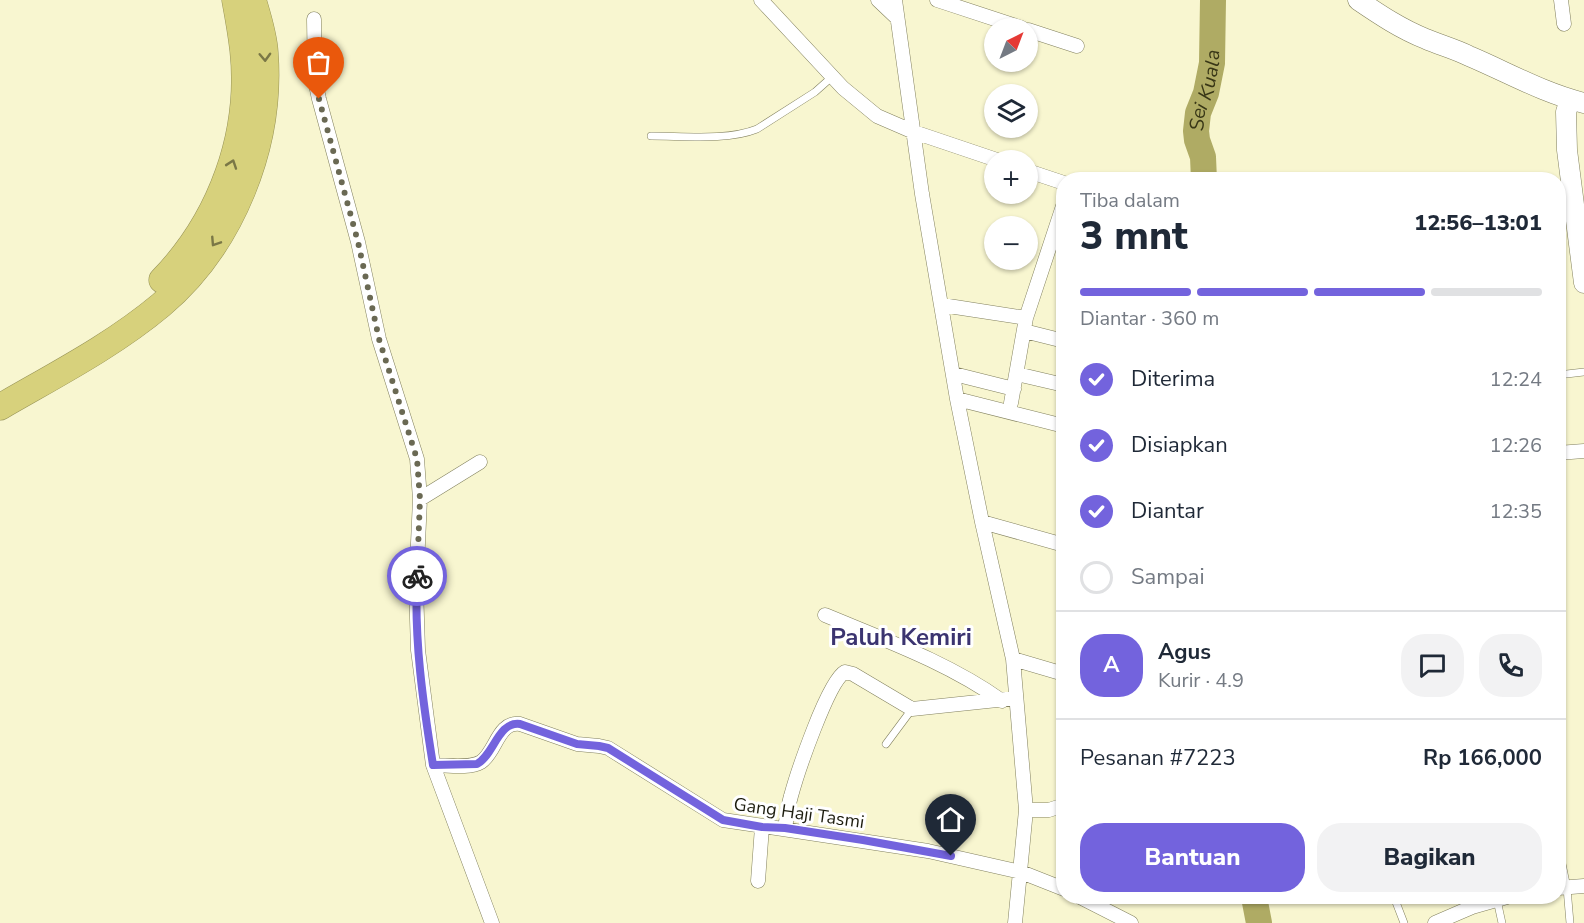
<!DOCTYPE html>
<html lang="id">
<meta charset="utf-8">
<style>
:root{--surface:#fff;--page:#f2f2f3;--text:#1f2937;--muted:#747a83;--line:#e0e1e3;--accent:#7363dd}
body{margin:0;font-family:"Nunito Sans",sans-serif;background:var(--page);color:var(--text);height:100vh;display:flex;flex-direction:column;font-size:22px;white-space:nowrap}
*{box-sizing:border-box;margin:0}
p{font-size:20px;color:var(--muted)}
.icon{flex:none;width:33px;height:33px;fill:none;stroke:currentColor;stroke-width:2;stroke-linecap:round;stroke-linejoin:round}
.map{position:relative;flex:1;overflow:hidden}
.side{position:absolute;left:1056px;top:172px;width:510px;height:732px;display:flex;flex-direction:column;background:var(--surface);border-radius:24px;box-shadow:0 2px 4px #0004}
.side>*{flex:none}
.needle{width:39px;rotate:42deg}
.buttons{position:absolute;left:984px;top:18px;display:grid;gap:12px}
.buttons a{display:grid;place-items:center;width:54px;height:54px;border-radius:50%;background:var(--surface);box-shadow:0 2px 4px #0004;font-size:30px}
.pin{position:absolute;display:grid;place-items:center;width:51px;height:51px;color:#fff;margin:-62px -26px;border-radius:50% 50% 50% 0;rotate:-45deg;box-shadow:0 0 6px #0007}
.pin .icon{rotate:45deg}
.courier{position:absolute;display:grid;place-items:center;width:60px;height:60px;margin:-30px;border:4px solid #7363dd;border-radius:50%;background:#fff;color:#222;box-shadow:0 2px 8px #0007}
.overview em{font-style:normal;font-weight:800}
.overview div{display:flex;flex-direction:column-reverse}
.overview{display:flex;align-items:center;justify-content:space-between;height:102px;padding:0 24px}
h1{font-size:39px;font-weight:800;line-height:45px}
.bar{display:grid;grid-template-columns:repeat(4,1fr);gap:9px 6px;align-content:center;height:72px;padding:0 24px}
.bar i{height:8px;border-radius:4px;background:var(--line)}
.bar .active{background:var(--accent)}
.bar p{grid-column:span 4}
.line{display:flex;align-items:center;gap:15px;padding:0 24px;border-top:2px solid var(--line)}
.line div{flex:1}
.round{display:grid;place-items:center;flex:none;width:63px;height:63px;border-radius:24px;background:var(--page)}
ol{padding:0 24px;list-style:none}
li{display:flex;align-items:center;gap:18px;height:66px}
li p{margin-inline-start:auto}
li .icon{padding:6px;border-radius:50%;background:var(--accent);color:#fff;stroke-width:4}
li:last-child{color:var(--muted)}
li i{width:33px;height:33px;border:3px solid var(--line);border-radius:50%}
.action{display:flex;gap:12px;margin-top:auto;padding:12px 24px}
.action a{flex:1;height:69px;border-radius:24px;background:var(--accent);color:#fff;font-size:24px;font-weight:800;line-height:69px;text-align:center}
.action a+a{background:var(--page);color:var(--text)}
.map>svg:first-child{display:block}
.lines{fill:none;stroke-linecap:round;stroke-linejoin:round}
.river{stroke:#afab64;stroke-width:26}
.lane-casing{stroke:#82805e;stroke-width:8}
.street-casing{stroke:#82805e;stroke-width:15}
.secondary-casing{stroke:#82805e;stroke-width:21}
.highway-casing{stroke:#969256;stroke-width:27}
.lane{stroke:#fff;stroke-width:7}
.street{stroke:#fff;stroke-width:14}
.secondary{stroke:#fff;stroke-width:20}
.highway{stroke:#d7d17c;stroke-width:26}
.oneway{stroke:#7a7746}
.done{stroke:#6a6953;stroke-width:6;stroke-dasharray:0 10.8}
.route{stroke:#7363dd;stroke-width:8}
.labels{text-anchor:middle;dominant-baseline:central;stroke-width:6;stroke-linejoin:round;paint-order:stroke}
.street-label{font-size:18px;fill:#1d1d0f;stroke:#fff}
.water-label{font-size:20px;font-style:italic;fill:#393717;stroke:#fff}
.district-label{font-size:24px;font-weight:bold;fill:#3b3470;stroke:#fff}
</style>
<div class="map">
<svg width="1584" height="923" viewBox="0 0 1584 923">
<rect width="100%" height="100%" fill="#f8f6d0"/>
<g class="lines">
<!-- river -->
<g class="river">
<path id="s1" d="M1204,180L1203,157L1197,140L1196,131L1198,113L1206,93L1212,63L1213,0"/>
<path d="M1254,897L1259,923"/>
</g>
<defs>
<path id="lane" d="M651,136C684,136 727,141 757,129L815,92L833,76
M1558,375L1584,372
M886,744L912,709
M1558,844L1567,888L1570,923
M1394,897L1404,923
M1497,900L1502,923"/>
<path id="street" d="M761,0L843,88L877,116L914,132L997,160
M878,0L897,18
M895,0L922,194L957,399L982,522L1013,659L1026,810L1015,923
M937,0L1022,28
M1561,0L1564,24
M314,19L315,80L319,99L358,242L379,339L417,459L420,499L416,587L418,650L433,765L492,923
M1028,30L1077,46
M1028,171L1064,183
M942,305L1026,318
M1024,331L1064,341
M954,374L1014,389
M1017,374L1064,385
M957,399L1064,426
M1011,403L1026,318L1064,203
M1558,453L1584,451
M420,499L480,462
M982,522L1064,545
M825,615C885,640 949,663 1002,701
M1013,659L1064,674
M433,765C447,765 469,769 481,762C496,752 498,721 520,724L577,744L599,746L608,748L723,820L928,851L1021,872L1064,889
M1026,810H1049L1064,805
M785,828C787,817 788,806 791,796C797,774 828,681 845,672L853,674L912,709L1016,698
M758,881L762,827
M1558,888L1584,886
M1080,897L1131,923
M1435,923L1472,907L1507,897"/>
<path id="secondary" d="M1358,0C1380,15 1401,29 1426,39C1440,45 1455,49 1469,56C1507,72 1543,93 1584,103
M1570,100L1566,112L1567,150L1584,283"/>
<path id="highway" d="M162,280C221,219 252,134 243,50C241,33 238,16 235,0
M0,407C55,375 112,346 161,305C232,245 272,145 265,53C264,35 258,17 253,0"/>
</defs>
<!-- lane casing -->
<use href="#lane" class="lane-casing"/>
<!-- street casing -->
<use href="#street" class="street-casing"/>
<!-- secondary casing -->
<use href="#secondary" class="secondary-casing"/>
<!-- highway casing -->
<use href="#highway" class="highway-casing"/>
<!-- lane -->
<use href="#lane" class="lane"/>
<!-- street -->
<use href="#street" class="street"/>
<!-- secondary -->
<use href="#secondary" class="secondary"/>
<!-- highway -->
<use href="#highway" class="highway"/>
</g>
<!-- one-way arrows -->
<defs><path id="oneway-chevron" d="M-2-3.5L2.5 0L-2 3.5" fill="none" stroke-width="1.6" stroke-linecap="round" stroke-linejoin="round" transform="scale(1.5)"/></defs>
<g class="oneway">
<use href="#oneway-chevron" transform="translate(265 57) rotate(88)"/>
<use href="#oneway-chevron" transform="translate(232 164) rotate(-71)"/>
<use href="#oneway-chevron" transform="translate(215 242) rotate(123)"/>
</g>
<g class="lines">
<!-- done -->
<path class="done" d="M319,99L358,242L379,339L417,459L420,499L417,576"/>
<!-- route -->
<path class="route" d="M417,576C414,640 423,703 433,765L477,764C494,755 498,721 520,724L577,744L599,746L608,748L723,820L762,827L785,828L863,840L951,856"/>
</g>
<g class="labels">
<!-- street labels -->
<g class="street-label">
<text transform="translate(799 813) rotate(8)">Gang Haji Tasmi</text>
</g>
<!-- water labels -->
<g class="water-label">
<text stroke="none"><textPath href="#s1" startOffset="92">Sei Kuala</textPath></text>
</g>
<!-- district labels -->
<g class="district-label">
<text x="901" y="637">Paluh Kemiri</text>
</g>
</g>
</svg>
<div class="buttons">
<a><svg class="needle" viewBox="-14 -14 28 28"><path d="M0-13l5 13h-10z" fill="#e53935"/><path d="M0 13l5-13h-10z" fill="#747a83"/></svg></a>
<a><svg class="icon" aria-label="layers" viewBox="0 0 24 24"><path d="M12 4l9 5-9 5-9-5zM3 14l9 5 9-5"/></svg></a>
<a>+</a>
<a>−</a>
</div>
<div class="pin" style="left:319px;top:99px;background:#ea580c"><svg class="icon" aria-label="bag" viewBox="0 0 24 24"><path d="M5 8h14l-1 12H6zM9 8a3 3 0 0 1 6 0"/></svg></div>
<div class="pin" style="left:951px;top:856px;background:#1f2937"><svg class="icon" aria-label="home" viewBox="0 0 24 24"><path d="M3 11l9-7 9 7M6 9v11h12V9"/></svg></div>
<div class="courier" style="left:417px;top:576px"><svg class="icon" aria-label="bike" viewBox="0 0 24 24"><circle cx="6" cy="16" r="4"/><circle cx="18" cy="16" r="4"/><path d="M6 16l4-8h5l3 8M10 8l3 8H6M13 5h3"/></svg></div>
<section class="side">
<div class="overview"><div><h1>3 mnt</h1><p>Tiba dalam</p></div><em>12:56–13:01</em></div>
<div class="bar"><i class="active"></i><i class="active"></i><i class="active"></i><i></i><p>Diantar · 360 m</p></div>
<ol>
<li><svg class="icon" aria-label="check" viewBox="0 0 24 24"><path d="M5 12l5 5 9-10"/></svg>Diterima<p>12:24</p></li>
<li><svg class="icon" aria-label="check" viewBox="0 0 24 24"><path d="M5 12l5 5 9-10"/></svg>Disiapkan<p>12:26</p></li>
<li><svg class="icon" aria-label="check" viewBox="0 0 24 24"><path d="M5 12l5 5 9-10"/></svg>Diantar<p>12:35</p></li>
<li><i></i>Sampai</li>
</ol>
<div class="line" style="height:108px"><b class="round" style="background:var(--accent);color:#fff">A</b><div><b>Agus</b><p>Kurir · 4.9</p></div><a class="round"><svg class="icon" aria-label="chat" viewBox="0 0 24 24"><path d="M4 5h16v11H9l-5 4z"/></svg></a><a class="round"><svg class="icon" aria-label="phone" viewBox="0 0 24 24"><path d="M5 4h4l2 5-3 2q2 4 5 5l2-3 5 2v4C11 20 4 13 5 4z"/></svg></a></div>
<div class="line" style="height:78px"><div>Pesanan #7223</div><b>Rp 166,000</b></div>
<div class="action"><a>Bantuan</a><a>Bagikan</a></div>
</section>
</div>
